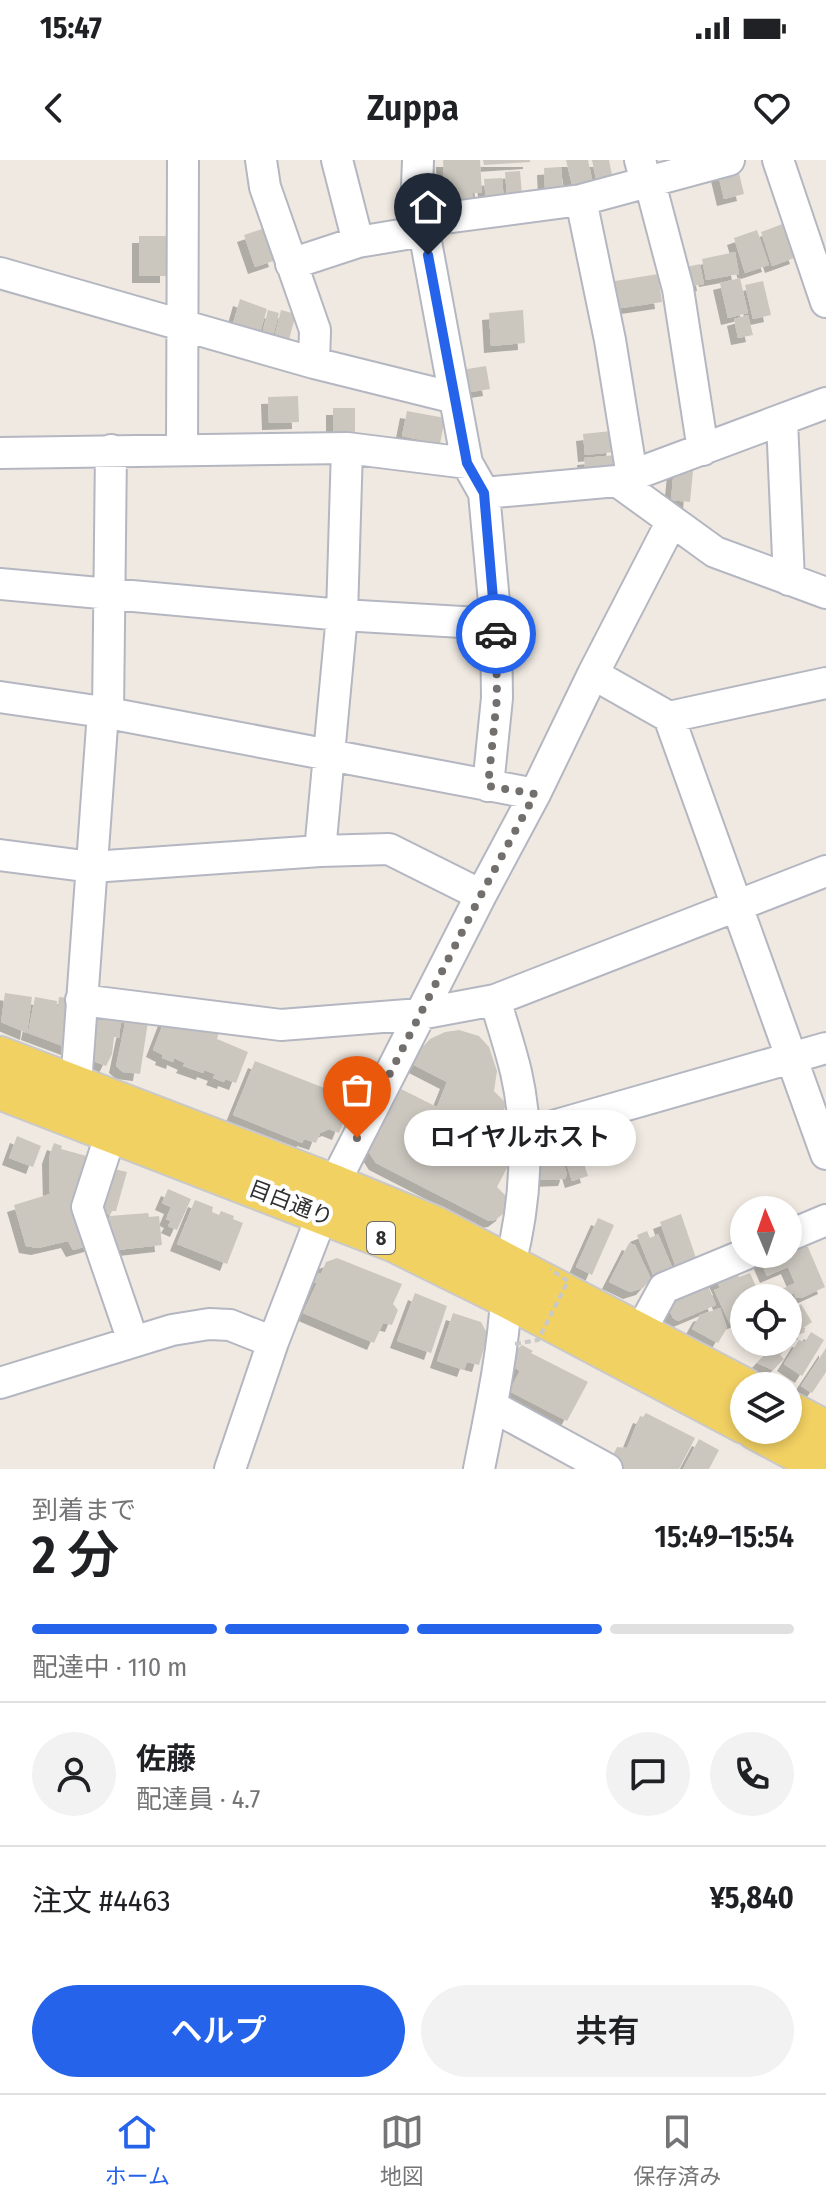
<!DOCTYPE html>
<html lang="ja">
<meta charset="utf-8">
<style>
:root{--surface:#fff;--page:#f2f2f2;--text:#202124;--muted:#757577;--line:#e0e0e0;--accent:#2563eb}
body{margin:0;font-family:"Fira Sans Condensed","Noto Sans JP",sans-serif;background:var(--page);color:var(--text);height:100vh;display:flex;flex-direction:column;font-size:30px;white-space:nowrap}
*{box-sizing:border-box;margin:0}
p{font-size:26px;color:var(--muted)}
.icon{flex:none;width:44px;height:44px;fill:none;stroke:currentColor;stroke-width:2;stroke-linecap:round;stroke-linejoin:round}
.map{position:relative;height:1309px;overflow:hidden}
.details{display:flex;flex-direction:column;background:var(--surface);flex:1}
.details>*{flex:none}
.needle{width:52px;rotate:358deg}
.fabs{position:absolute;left:730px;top:1036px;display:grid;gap:16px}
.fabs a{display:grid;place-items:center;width:72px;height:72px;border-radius:50%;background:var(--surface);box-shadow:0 4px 12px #0003;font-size:40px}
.pin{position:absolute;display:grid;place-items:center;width:68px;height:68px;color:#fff;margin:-82px -34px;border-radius:50% 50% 50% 0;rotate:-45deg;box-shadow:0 0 8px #0007}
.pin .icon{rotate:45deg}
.courier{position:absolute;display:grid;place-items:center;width:80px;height:80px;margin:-40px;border:6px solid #2563eb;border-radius:50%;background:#fff;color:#222;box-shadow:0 2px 10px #0007}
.bubble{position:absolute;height:56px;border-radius:28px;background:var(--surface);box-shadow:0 4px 12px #0003;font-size:26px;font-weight:600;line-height:56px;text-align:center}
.headline em{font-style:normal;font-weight:600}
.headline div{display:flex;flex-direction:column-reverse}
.headline{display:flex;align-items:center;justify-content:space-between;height:136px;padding:0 32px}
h1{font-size:52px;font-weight:600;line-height:60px}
.bar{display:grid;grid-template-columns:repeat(4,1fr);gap:12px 8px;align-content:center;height:96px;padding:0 32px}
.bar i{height:10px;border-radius:6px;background:var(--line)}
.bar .active{background:var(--accent)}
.bar p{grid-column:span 4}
.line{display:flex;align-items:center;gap:20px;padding:0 32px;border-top:2px solid var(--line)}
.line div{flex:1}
.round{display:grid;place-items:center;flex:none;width:84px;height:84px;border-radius:42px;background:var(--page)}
.button{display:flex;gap:16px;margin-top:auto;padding:16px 32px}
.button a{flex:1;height:92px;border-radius:48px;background:var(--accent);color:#fff;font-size:32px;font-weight:600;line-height:92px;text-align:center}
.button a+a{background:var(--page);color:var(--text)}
.status{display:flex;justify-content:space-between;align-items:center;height:56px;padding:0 40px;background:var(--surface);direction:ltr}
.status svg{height:22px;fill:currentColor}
header{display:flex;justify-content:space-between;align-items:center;height:104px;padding:0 32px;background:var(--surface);font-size:36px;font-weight:600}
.menu{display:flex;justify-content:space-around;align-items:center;height:112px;border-top:2px solid var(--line);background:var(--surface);font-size:22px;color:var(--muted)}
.menu a{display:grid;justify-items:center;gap:4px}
.menu .active{color:var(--accent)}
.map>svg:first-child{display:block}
.building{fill:#cbc7bf;filter:url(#shadow)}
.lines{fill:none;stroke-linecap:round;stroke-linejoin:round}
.minor-casing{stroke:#b4b7c1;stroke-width:34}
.major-casing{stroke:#c9c9c9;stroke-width:42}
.minor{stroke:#fff;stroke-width:30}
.major{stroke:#f2d163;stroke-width:38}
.path-bridge{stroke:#c9c9c9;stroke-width:4;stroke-dasharray:6 4;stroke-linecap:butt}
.done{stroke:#726f6d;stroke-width:8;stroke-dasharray:0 14.4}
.route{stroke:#2563eb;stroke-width:10}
.labels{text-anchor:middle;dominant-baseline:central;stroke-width:8;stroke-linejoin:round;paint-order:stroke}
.shield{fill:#fff;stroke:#6d6d6d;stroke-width:2}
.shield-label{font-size:20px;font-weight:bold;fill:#2e2e2e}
.street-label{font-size:22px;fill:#2e2e2e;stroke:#fff}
</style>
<div class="status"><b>15:47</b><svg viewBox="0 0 49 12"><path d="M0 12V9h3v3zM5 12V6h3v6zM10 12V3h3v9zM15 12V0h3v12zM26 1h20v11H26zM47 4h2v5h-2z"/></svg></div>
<header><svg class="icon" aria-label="back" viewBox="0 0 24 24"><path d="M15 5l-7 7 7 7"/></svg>Zuppa<svg class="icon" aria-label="heart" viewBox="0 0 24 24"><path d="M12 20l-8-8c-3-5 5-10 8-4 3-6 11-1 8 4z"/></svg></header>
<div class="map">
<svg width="826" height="1309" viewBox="0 0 826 1309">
<defs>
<filter id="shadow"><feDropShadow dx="-7" dy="7" stdDeviation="0" flood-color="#0004"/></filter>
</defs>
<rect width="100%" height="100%" fill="#efe9e1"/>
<!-- building -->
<path class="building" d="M443,0H480L482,33H472L473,39H460V45L430,47L428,20L444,19Z
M483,0H530V2L484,5Z
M566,0H588L593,24L573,29Z
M592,0H609L613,20L597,24Z
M561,7L563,28L545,29L544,8Z
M738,9L744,34L724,39L718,14Z
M520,11L522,35L507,36L505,12Z
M502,18L504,41L486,42L484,19Z
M785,63L797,97L772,106L761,72Z
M265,68L276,100L255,107L244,75Z
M757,70L769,105L745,113L734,78Z
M139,76H167V116H139Z
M735,92L739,114L706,120L702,99Z
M700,104L704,124L682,128L678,109Z
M658,114L662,142L608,150L603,123Z
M740,118L748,153L728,158L720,123Z
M763,121L771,155L753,159L745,125Z
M240,139L267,149L259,176L232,167Z
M268,150L279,153L273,176L262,174Z
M281,150L296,154L288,183L274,179Z
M523,150L525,183L491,186L489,153Z
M748,155L753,175L738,178L734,159Z
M486,206L490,229L458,234L455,211Z
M298,236L299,262L269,263L268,237Z
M333,248H355V278H333Z
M407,251L445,258L440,284L402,276Z
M611,271L614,292L585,295L583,274Z
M616,295L618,314L586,317L584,298Z
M674,309L693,311L690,342L671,340Z
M5,833L32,837L27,873L1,862Z
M35,837L57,841L55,871L59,837L72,838L68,888L28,873Z
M122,851L119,878L114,877L112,894L106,906L83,897L87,854Z
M123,851L149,855L140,914L123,912L116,906L125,863L121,862Z
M165,859L194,870L197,861L221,864L217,879L248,892L236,923L225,919L224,922L213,918L215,914L204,910L203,913L183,906L185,903L174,898L173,902L162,898L163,895L153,890Z
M459,870L479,876L489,887L497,911L494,931L504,941L505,947L494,970L505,981L504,990L510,1002L497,1027L506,1036L507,1046L503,1054L495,1060L489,1061L376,1003L368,991L399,928L437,947L447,922L412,904L420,890L430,879L445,872Z
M255,901L332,931L336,920L357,929L339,973L329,969L320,973L316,983L304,979L302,983L233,955Z
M554,973L567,1014L565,1019L539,1020L535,987Z
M574,973L588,1016L572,1021L558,978Z
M17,976L41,986L33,1007L9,998Z
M54,983L62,986L61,989L90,997L91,1085L73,1090L68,1081L38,1088L26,1086L14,1045L50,1034L49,997Z
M110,1008L127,1012L116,1051H112L110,1055L102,1053L104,1049L101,1048Z
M168,1029L191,1039L177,1070L168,1066L171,1061L166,1059L171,1047L162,1043Z
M195,1040L213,1047L212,1052L219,1055L221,1051L234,1056L233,1059L243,1063L227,1104L177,1084Z
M148,1053L149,1057L159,1056L162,1085L117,1090L115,1076L107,1077L110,1069L109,1056Z
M681,1054L696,1098L675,1105L660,1062Z
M598,1058L614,1065L592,1115L576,1107Z
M647,1071L650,1078L658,1074L672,1107L653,1115L637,1075Z
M803,1082L805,1087H808L825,1127L801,1138H796L794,1133L782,1138H763L795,1123L788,1107L767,1116L760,1100L774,1094H788V1088Z
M629,1083L635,1085L651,1119L643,1128L630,1132L609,1122Z
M337,1098L402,1124L393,1144L398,1150L392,1165L383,1163L374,1183L303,1153L317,1123L314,1122L318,1113L321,1114L326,1102Z
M736,1111L739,1117L750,1113L761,1138H744V1158L730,1164L714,1130L720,1128L716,1120Z
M707,1123L716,1145L678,1161L673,1158L666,1143Z
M415,1133L447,1146L431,1193L397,1181Z
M801,1144L812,1162L803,1168L805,1172L788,1180V1152Z
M720,1148L727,1168L718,1183L692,1169L700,1155Z
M453,1153L481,1162L488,1175L479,1205L467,1202L464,1210L437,1201Z
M811,1172L824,1180L802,1216L784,1204L799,1180L805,1182Z
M775,1184L783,1192L780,1195L784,1199L773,1210L757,1203Z
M522,1185L533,1191L531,1193L588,1222L567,1261L509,1231L520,1211L515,1208L516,1190Z
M826,1188V1212L812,1233L801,1226Z
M646,1253L695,1278L679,1309H621L609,1303L617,1287L627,1288L640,1256L643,1257Z
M699,1279L719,1290L709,1309H683Z"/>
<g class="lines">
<defs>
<path id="minor" d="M261,0L265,27L315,170L314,203
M337,0L358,82
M418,0L417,27L424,71L467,303L484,333L496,464L497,538L488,626
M640,0L644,15L650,23L678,129L703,290
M778,0L826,142
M581,40L610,180L632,316
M422,61L581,40L729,0
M291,104L358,82L424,71
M0,113L314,203L455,238
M782,261L789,420
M182,290L183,0
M0,293L347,288L467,303
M617,321L715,392L826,433
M484,333L617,321L826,243
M0,424L342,455L496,464
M593,514L669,557L826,994
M0,537L103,552L535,634
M108,554L111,290
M669,557L826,523
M320,691L342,455L347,288
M0,695L92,707L320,691L389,689L481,735
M81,840L281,865L420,854L495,840L826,711
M495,840C502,863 510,887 516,912C530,973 526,1043 510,1104
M76,925L103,552
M111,973L87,1047L133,1181
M525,974L826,888
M788,1076L826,1060
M640,1172L664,1128L746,1094
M0,1223L172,1170L209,1164L230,1165L273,1182
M492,1246L607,1309
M230,1309L273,1182L334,1024L481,735L535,634L593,514L672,361
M479,1309C490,1253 503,1195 506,1138"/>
<path id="major" d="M0,896L334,1024L436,1066L744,1227
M0,930L395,1083L506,1138L744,1264
M788,1250L826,1270
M755,1270L826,1308"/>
</defs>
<!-- minor casing -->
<use href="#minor" class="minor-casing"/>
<!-- major casing -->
<use href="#major" class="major-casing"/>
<!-- minor -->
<use href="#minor" class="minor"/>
<!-- major -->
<use href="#major" class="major"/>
<!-- path-bridge -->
<path class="path-bridge" d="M515,1184L538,1180L568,1121L550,1109"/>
</g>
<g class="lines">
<!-- done -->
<path class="done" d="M357,978L481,735L535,634L488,626L497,538L496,474"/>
<!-- route -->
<path class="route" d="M428,95L467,303L484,333L496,474"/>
</g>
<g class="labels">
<!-- shield labels -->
<rect class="shield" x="367" y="1062" width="28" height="32" rx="6"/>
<g class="shield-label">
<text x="381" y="1078">8</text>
</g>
<!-- street labels -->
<g class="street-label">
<text transform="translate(291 1043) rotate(21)">目白通り</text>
</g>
</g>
</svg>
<div class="fabs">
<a><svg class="needle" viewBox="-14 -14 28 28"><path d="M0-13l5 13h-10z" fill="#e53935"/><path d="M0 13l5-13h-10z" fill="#757577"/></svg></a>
<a><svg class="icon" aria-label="locate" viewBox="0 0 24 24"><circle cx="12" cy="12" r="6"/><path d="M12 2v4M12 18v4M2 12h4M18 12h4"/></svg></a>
<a><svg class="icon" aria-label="layers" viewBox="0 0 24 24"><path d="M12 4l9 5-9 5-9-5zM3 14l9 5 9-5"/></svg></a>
</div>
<div class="pin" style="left:357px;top:978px;background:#ea580c"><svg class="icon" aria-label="bag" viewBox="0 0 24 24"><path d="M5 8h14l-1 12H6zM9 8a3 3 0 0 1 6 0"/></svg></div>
<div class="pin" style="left:428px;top:95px;background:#1f2937"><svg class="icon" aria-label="home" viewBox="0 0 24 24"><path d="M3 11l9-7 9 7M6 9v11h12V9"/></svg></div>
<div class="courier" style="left:496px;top:474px"><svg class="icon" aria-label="car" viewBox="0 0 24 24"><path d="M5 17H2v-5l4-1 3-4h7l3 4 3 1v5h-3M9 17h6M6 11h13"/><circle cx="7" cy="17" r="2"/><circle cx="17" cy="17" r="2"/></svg></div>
<div class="bubble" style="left:404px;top:950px;width:232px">ロイヤルホスト</div>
</div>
<section class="details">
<div class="headline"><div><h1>2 分</h1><p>到着まで</p></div><em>15:49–15:54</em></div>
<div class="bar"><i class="active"></i><i class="active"></i><i class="active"></i><i></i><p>配達中 · 110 m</p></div>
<div class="line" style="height:144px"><a class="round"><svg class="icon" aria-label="person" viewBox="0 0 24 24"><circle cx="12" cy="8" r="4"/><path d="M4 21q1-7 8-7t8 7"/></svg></a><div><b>佐藤</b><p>配達員 · 4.7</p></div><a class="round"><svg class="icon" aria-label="chat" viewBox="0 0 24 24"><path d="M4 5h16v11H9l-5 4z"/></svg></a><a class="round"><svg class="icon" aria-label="phone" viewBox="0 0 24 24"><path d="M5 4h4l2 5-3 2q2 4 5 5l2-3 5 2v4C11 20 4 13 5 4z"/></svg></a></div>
<div class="line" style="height:104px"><div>注文 #4463</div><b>¥5,840</b></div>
<div class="button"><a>ヘルプ</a><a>共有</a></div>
</section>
<nav class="menu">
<a class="active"><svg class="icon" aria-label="home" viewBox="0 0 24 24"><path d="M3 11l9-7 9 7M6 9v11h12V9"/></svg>ホーム</a>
<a><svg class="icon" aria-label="map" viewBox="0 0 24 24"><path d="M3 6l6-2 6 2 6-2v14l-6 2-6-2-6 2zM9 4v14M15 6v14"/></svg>地図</a>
<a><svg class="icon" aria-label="saved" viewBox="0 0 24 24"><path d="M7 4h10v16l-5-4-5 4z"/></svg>保存済み</a>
</nav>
